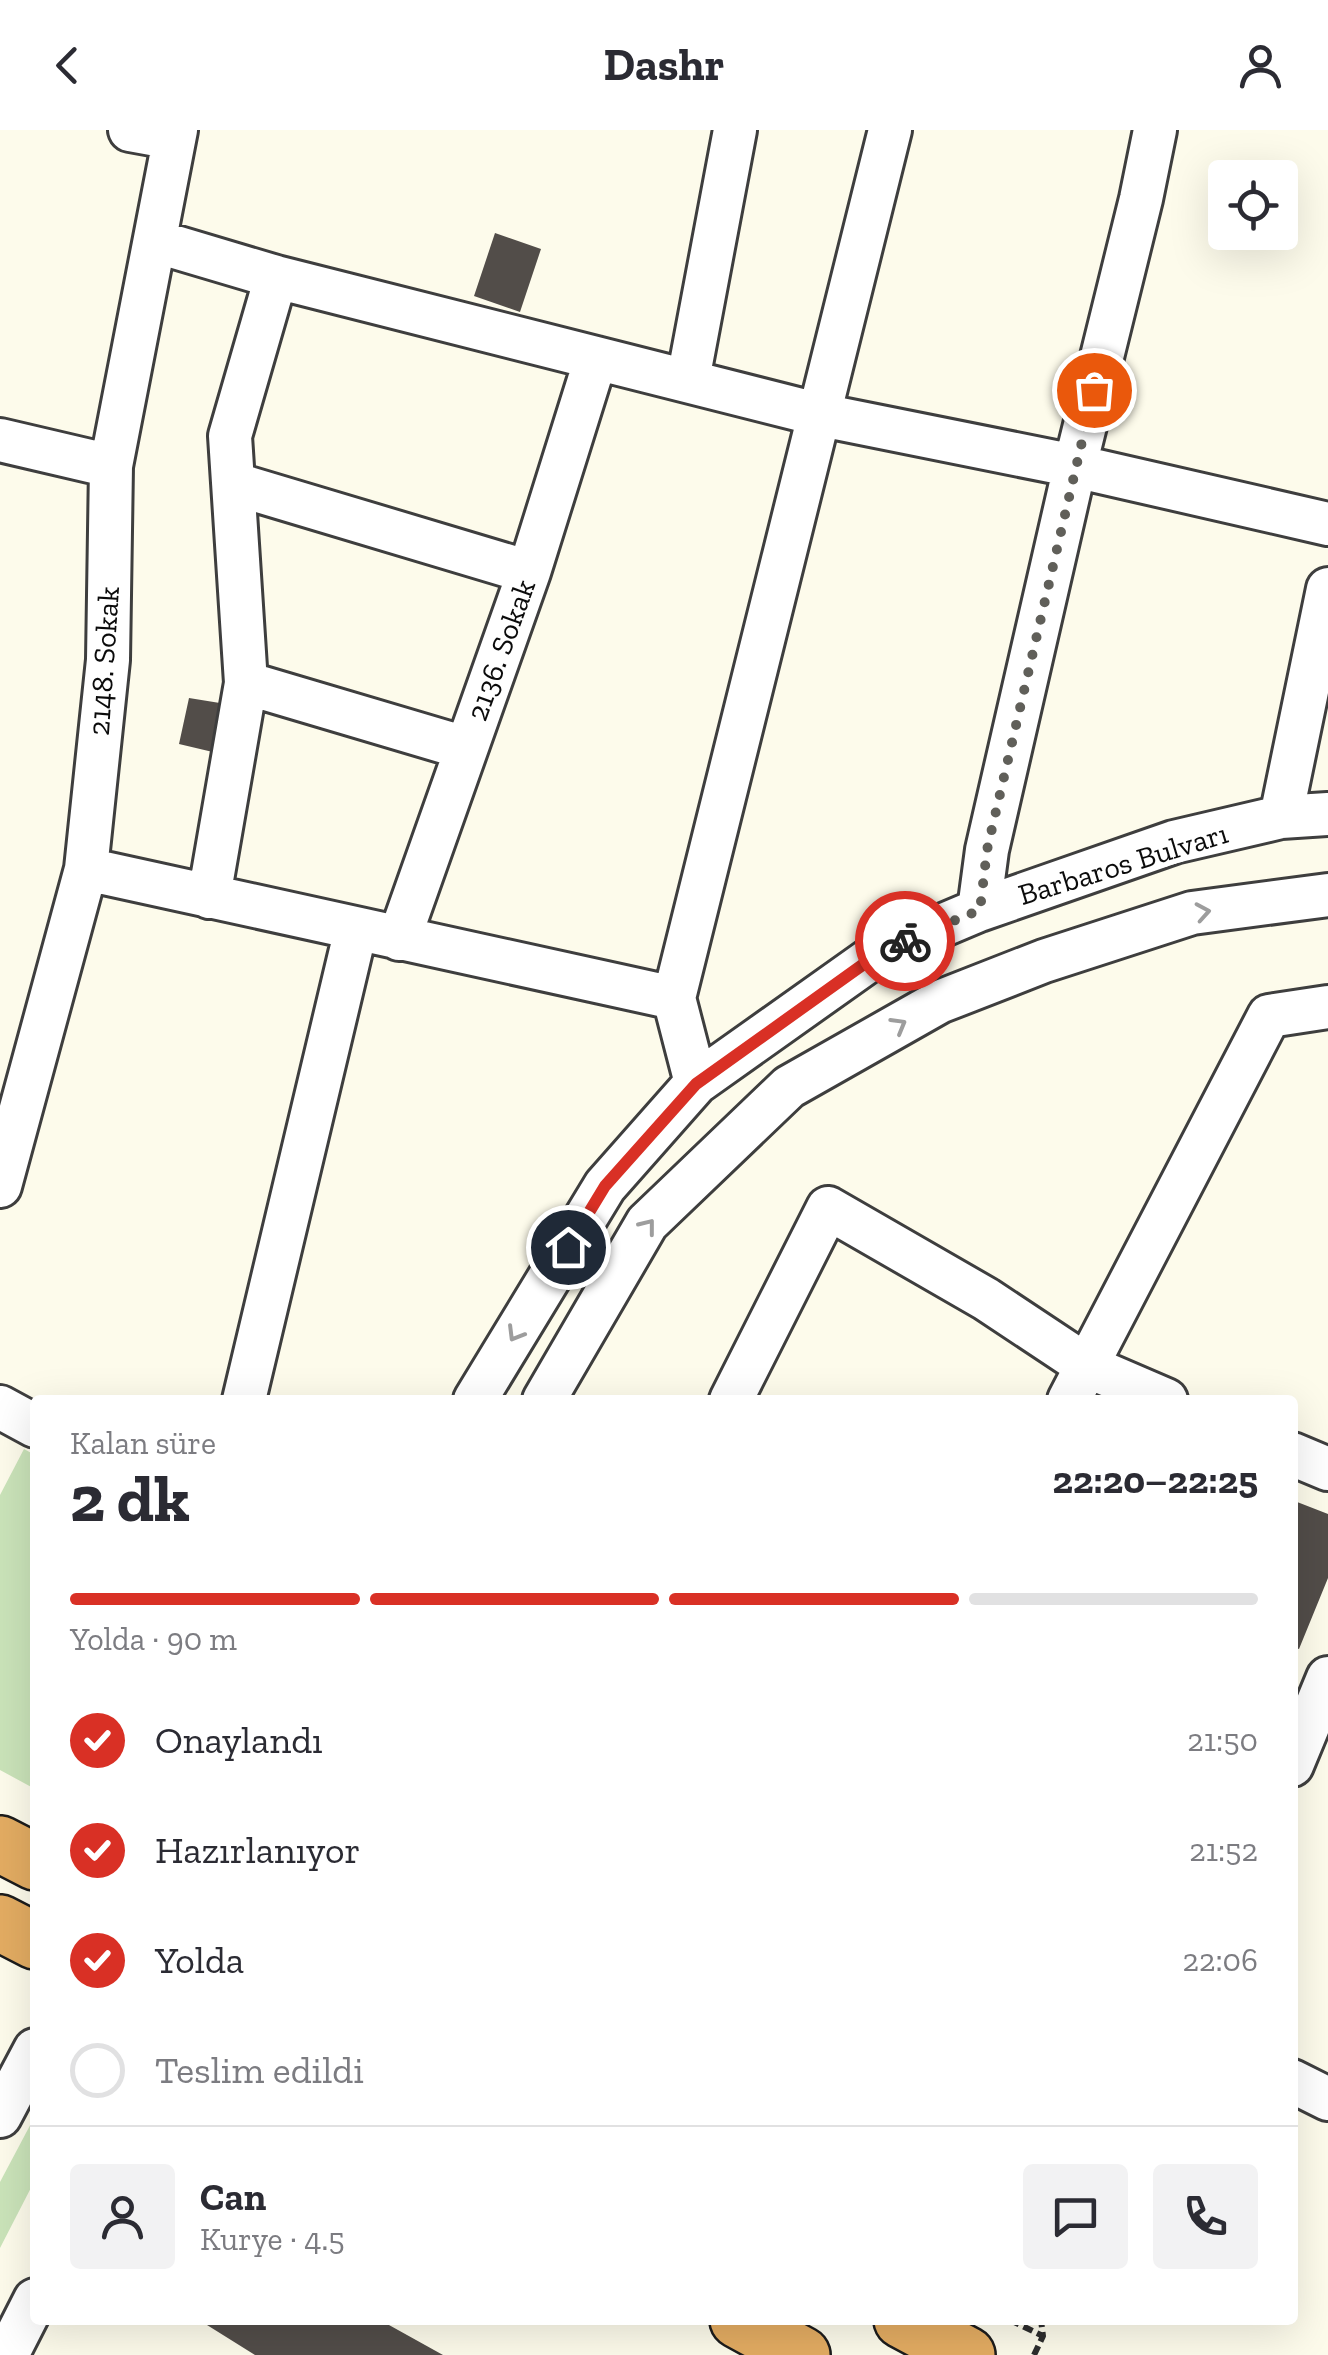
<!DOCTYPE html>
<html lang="tr">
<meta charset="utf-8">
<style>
:root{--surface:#fff;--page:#f2f2f3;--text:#2b2b33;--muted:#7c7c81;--line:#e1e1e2;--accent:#d93025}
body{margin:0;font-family:"Zilla Slab",serif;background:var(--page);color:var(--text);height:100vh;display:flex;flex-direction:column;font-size:38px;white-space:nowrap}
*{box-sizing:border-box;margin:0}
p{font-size:32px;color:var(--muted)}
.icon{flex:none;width:55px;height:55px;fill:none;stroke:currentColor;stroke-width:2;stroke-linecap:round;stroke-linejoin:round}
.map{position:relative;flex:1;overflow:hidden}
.panel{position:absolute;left:30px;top:1265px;width:1268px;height:930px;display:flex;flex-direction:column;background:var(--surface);border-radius:10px;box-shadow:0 10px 40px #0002}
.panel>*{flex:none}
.controls{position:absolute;left:1208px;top:30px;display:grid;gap:20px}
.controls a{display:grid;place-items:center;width:90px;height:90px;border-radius:10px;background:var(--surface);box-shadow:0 10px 40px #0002;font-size:50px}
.pin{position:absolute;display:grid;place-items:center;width:85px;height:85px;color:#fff;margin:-42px;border:5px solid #fff;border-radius:50%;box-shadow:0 2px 10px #0007}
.courier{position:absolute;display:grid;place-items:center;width:100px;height:100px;margin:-50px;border:8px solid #d93025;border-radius:50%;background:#fff;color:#222;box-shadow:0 2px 12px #0007}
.head em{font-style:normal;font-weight:700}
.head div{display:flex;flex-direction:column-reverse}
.head{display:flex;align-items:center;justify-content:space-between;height:170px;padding:0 40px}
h1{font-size:65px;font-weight:700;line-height:75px}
.bar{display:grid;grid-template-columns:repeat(4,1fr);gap:15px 10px;align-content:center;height:120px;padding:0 40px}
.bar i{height:12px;border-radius:8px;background:var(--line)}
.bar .selected{background:var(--accent)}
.bar p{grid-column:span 4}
.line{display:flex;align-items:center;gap:25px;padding:0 40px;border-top:2px solid var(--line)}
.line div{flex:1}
.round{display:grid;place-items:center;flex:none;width:105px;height:105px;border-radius:10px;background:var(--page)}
ol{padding:0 40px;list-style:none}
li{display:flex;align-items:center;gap:30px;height:110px}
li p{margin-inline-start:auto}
li .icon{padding:10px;border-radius:50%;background:var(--accent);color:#fff;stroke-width:4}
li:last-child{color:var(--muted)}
li i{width:55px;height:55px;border:5px solid var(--line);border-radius:50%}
header{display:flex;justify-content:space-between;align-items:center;height:130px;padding:0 40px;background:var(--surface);font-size:45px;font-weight:700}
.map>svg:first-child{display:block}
.green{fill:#cae3b9}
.building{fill:#524d49}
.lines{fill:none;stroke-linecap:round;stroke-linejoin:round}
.minor-casing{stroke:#3e3e3e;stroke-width:48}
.highway-casing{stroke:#1c1c1c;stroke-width:60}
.path{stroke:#2d2d2d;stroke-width:6;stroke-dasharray:10 5;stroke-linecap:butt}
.minor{stroke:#fff;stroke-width:42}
.highway{stroke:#e3ac62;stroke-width:55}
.oneway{stroke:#9d9d9d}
.done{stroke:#605f59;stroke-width:10;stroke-dasharray:0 18}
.route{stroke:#d93025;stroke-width:12}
.labels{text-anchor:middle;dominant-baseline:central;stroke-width:10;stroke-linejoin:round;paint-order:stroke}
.street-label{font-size:30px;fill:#0b0b0b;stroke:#fff}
</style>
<header><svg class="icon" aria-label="back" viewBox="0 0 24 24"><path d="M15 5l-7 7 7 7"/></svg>Dashr<svg class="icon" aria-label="person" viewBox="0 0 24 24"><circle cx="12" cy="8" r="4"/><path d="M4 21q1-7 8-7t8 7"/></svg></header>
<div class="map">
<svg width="1328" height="2225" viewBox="0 0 1328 2225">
<rect width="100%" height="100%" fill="#fdfbeb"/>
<!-- green -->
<path class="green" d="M24,1319L35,1325V1659L0,1640V1365Z
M35,1986V2050L0,2118V2052Z"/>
<!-- building -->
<path class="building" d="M495,103L541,119L520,182L474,166Z
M189,568L226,574L217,623L179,614Z
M1292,1370L1328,1384V1448L1299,1519L1292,1517Z
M199,2190H380L443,2225H255Z"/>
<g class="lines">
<defs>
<path id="minor" d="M130,0L174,8
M155,111L276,147L821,285L1075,336L1328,394
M688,250L735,0
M0,310L111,336
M235,354L529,442
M246,553L465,618
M1281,687L1328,459
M86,739L674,868L696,953
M209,767L246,553L230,306L276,147
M979,780L987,720L1075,336L1141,69L1155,0
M399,809L529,442L596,228
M674,868L890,0
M0,1056L86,739L108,530L111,336L176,0
M244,1270L356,799
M475,1270L605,1056L696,953L882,821L979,780L1174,712L1281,687L1328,684
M544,1270L647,1093L789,957L939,872L1044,831L1192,783L1328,765
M731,1270L828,1078L986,1169L1087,1236L1166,1270
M1069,1270L1269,886L1328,877
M0,1277L35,1296
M1292,1324L1328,1339
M1292,1635L1328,1548
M1292,1951L1328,1969
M0,1986L35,1920
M7,2225L35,2170"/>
<path id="highway" d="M0,1714L35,1732
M0,1793L35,1811
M738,2190L802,2225
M902,2190L967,2225"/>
</defs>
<!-- minor casing -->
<use href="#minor" class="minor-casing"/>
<!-- highway casing -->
<use href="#highway" class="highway-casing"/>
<!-- path -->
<path class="path" d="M1010,2190L1043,2206
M1034,2225L1043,2206L1041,2190"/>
<!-- minor -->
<use href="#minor" class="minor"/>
<!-- highway -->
<use href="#highway" class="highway"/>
</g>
<!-- one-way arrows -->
<defs><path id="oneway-chevron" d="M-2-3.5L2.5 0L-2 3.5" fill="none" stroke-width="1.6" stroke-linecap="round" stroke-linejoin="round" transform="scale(2.5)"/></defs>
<g class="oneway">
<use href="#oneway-chevron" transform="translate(1203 782) rotate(-10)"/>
<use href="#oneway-chevron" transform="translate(899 895) rotate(-30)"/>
<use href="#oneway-chevron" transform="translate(648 1096) rotate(-52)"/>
<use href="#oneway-chevron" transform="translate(515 1204) rotate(121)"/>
</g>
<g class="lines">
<!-- done -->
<path class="done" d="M905,811L980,780L987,720L1094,260"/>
<!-- route -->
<path class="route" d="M568,1117L605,1056L696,954L882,821L905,811"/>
</g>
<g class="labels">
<!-- street labels -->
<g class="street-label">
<text transform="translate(501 520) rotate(-70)">2136. Sokak</text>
<text transform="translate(104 531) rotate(-86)">2148. Sokak</text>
<text transform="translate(1123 734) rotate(-17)">Barbaros Bulvarı</text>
</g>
</g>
</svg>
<div class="controls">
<a><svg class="icon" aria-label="locate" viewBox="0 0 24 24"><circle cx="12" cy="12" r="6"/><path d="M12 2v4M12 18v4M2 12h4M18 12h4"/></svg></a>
</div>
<div class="pin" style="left:1094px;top:260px;background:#ea580c"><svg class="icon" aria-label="bag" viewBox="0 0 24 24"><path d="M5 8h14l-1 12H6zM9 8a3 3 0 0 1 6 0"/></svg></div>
<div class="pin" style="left:568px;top:1117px;background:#1f2937"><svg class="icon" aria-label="home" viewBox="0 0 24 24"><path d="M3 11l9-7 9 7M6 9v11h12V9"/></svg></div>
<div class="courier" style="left:905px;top:811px"><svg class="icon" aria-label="bike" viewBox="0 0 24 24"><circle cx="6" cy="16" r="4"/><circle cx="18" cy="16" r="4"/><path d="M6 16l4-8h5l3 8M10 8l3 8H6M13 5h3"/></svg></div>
<section class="panel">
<div class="head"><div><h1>2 dk</h1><p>Kalan süre</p></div><em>22:20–22:25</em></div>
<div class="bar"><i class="selected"></i><i class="selected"></i><i class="selected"></i><i></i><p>Yolda · 90 m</p></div>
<ol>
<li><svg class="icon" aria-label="check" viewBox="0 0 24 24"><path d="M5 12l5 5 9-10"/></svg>Onaylandı<p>21:50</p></li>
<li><svg class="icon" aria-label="check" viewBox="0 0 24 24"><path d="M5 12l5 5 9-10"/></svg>Hazırlanıyor<p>21:52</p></li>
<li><svg class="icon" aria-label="check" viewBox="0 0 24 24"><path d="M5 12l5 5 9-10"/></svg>Yolda<p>22:06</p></li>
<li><i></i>Teslim edildi</li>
</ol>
<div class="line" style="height:180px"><a class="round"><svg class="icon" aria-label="person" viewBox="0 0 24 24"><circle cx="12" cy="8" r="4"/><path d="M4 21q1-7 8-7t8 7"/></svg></a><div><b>Can</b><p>Kurye · 4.5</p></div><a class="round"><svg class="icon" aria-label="chat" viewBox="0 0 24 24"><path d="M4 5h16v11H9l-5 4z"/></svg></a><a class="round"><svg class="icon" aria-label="phone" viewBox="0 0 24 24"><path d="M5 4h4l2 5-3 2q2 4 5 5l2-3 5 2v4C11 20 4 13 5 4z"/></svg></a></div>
</section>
</div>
